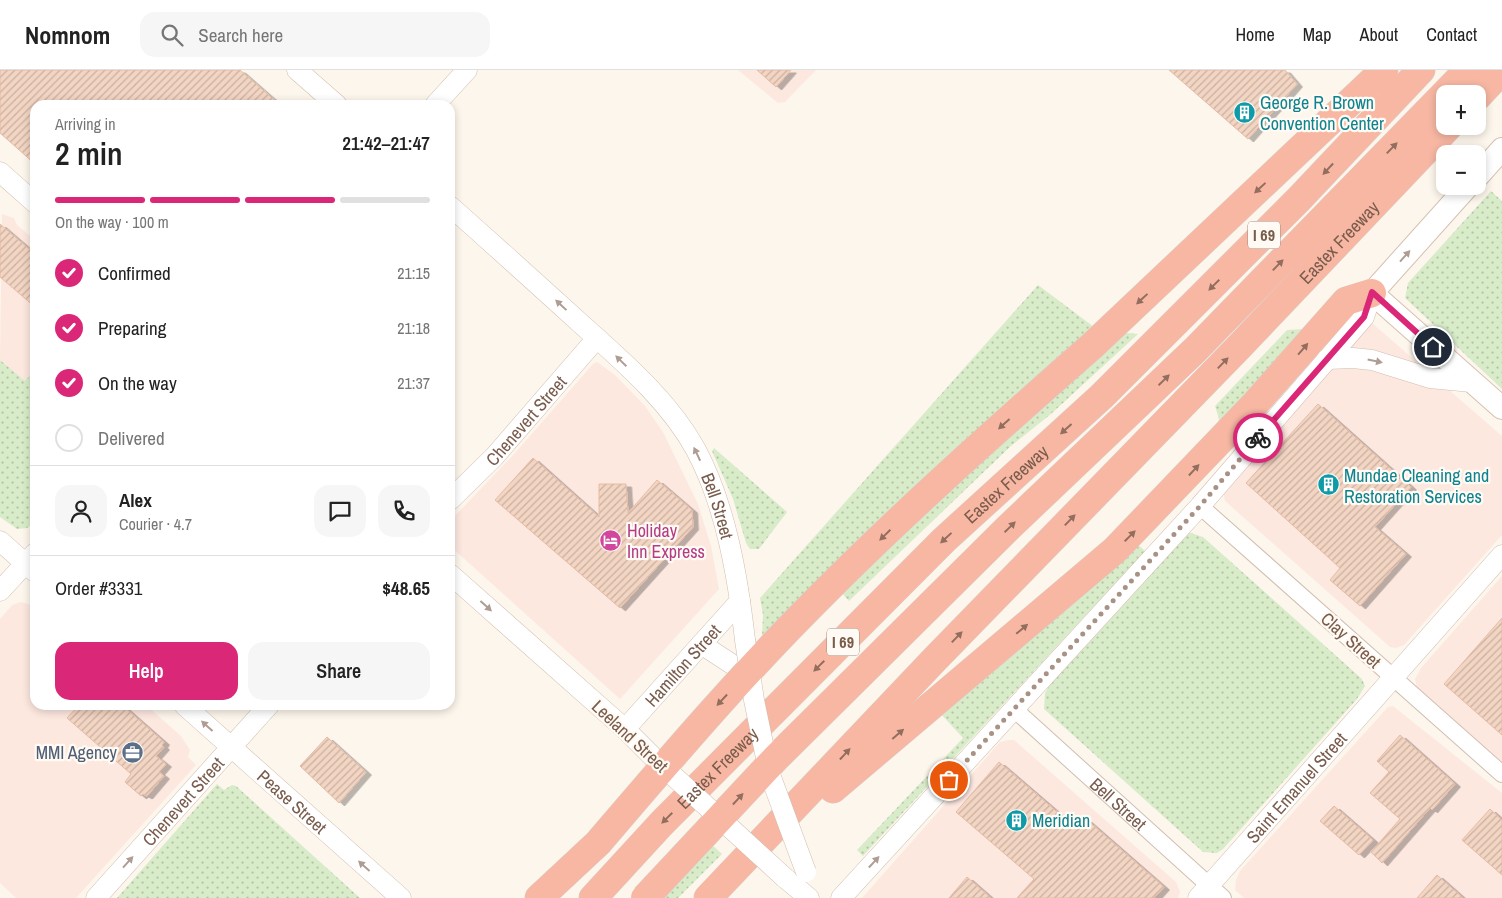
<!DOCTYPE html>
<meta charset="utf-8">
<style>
:root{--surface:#fff;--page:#f6f6f6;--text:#222;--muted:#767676;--line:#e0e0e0;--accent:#db2777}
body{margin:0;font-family:"Archivo Narrow",sans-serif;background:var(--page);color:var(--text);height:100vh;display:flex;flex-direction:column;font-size:19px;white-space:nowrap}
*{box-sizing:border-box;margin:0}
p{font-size:16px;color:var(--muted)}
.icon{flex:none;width:28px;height:28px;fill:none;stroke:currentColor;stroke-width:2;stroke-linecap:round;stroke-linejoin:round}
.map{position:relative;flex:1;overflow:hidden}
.side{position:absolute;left:30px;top:30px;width:425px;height:610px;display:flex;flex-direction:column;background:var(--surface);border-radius:15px;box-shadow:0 2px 8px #0003}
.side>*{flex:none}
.fabs{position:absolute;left:1436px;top:15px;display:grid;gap:10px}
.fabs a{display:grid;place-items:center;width:50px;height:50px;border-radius:10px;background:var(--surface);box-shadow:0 2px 8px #0003;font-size:25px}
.pin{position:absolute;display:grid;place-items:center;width:42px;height:42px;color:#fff;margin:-21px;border:2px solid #fff;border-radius:50%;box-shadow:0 1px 5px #0007}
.courier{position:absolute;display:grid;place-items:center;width:50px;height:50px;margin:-25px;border:4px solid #db2777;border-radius:50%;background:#fff;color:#222;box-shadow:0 1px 6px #0007}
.overview em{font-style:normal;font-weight:600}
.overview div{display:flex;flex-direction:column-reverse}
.overview{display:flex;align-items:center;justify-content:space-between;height:85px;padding:0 25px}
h1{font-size:32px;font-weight:600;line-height:38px}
.bar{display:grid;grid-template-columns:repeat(4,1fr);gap:8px 5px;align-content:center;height:60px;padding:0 25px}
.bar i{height:6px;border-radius:4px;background:var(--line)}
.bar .on{background:var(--accent)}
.bar p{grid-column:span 4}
.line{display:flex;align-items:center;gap:12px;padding:0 25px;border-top:1px solid var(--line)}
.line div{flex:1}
.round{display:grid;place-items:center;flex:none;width:52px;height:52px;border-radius:15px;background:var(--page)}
ol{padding:0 25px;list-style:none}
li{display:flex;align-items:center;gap:15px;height:55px}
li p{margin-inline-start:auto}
li .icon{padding:5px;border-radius:50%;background:var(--accent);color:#fff;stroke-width:4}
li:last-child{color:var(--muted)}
li i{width:28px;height:28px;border:2px solid var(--line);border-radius:50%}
.action{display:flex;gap:10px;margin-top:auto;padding:10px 25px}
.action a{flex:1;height:58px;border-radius:15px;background:var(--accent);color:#fff;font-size:20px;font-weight:600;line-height:58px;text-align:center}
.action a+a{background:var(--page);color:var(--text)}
header{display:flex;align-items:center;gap:30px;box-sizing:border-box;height:70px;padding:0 25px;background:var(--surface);border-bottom:1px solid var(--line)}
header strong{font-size:24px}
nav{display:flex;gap:28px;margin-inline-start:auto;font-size:18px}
.search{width:350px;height:45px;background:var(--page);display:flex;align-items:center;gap:12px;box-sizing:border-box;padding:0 18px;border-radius:15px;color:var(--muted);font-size:19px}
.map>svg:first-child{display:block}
.commercial{fill:#fde8e0}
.grass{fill:url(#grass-dots)}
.building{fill:url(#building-hatch);stroke:#e6bba3;filter:url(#shadow)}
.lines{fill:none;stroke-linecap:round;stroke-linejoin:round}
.minor-casing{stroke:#d1beb0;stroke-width:18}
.tertiary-casing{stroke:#d1beb0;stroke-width:21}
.secondary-casing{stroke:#d6c0b0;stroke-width:24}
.motorway-casing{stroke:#dad1cd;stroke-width:29}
.minor{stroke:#fff;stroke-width:16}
.tertiary{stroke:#fff;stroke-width:20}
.secondary{stroke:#fff;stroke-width:22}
.motorway{stroke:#f7b7a3;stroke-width:28}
.tertiary-bridge-casing{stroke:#d1beb0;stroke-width:21;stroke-linecap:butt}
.motorway-bridge-casing{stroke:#dad1cd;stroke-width:29;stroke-linecap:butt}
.tertiary-bridge{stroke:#fff;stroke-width:20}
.motorway-bridge{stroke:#f7b7a3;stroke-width:28}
.oneway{fill:#936e5e}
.oneway2{fill:#af9d94}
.done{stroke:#a89285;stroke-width:5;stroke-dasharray:0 9}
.route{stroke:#db2777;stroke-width:6}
.labels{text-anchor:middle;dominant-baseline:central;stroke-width:4.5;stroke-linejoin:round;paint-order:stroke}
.shield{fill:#fffaf3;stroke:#a28b7f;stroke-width:1}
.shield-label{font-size:16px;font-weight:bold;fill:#7a5c4d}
.culture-label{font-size:18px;fill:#0d838f;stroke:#fffaf3;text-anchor:start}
.street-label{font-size:18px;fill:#7a5c4d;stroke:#fffaf3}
.hotel-label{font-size:18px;fill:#b23c85;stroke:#fffaf3;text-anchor:start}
.service-label{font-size:18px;fill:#4e5e75;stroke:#fffaf3;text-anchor:end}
</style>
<header>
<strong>Nomnom</strong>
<div class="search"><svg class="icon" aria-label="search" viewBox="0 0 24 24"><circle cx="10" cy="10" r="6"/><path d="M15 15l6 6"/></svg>Search here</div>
<nav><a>Home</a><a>Map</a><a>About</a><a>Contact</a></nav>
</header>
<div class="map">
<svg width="1502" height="828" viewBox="0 0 1502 828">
<defs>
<pattern id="grass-dots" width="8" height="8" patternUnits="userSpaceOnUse" patternTransform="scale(1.25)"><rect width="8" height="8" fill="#d8ecc9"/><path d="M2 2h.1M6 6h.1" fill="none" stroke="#b4c2a5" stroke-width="1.8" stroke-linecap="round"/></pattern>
<pattern id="building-hatch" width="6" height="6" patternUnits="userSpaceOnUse" patternTransform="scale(1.25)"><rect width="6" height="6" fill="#f3d5c3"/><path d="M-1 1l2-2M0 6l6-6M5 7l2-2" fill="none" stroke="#cab0a1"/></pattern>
<filter id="shadow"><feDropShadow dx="5.5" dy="3" stdDeviation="0" flood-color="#0004"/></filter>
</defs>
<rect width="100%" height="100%" fill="#fdf6ec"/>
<!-- commercial -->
<path class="commercial" d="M738,0H816L785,32L778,33Z
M2,144L14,148L17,155L35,170V300L25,312L0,290Z
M1372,253L1502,366V465L1404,575L1396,578L1390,577L1225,431L1224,426V422Z
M597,292L615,305L645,336L663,362L698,434L711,476L719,519L620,629L450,476V451L515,383L593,294Z
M1502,506V695L1417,618L1415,609L1421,598Z
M21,532L28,534L35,539V635H146L181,666L190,680L188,687L196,695L76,828H16L0,813V549L12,535Z
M1393,636L1502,723V828H1244L1235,820L1236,810L1240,801L1388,637Z
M1009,670H1014L1176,812L1180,822L1178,828H862L1000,672Z"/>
<!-- grass -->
<path class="grass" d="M1491,121L1502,131V319L1405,228L1408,213Z
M1038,215L1094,257L853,478L762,567L763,545L760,528Z
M1302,259L1305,261L1213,366L1219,349L1215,336L1287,260Z
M1117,262L1138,264L1051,344L1011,376L849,531L839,520Z
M0,290L25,311L35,300V452L27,458L17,459L0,447Z
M714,378L787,442L759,479H750L746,473L733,429L712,381Z
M1188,462L1203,467L1362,609L1365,616L1357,629L1223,779L1217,783L1203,782L1044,639L1045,623L1051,613Z
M1136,473L1145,481L863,786L857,780L963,668L940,643Z
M217,714L224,720L232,715L236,716L360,828H117Z
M711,774L722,784L678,828H658Z"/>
<!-- building -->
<path class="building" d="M0,0H240L280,35H35V94L0,63Z
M757,0H791L776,17Z
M1169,0H1285L1297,14L1248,69Z
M0,154L35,184V237L0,207Z
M1318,334L1411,417L1375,457L1406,484L1360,536L1330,510L1340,498L1246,413Z
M533,388L599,447V414H626L628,443L657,410L692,440L693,457L620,538L495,430Z
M1502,548V665L1444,614Z
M79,635H122L164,672L162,675L164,677L156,686L166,694L159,702L164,706L147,726L143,724L141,726L125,712L131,704L67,648Z
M1400,665L1455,714L1432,740L1430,738L1382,793L1371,782L1400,749L1370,723L1389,702L1377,691Z
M327,667L366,702L339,733L300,696Z
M999,692L1077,759L1086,749L1164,817L1154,828H1017L1034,809L956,742Z
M1334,736L1373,770L1359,785L1320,751Z
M1490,739L1502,750V805L1462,770Z
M1437,805L1463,828H1417Z
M967,807L991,828H949Z"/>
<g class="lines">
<defs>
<g id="minor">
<path d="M1200,436L1502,704"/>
<path id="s1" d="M1014,639L1223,828"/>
</g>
<g id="tertiary">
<path d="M297,0L337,35"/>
<path d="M435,35L467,0"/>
<path d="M0,102L35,133"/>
<path id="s2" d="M450,136C493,174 536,213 579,252C621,290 669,330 696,380C726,436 738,508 745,570"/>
<path d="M1327,289L1353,288L1372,290L1430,308L1472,312"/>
<path id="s3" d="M450,430L494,387L597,268"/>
<path d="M0,471L35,502"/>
<path d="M450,504L625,659L656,690"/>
<path d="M0,521L35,483"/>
<path d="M701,574L750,606"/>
<path id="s4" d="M184,635L401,828"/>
<path id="s5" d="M625,659L740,531"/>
<path d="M785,808L809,828"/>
<path id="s6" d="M96,828L269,635"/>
<path d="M841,828L1200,436L1364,247L1372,223"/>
<path id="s7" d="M1198,828L1502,485"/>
</g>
<path id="secondary" d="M1478,106L1502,79
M1468,116L1372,223L1502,338"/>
<g id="motorway">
<path d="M1478,26L1502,0"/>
<path d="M1093,275L1384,0"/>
<path d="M888,577L1008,458L1195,280L1468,0"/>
<path d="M833,719L1115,480L1254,335L1346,231L1372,223"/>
<path d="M539,828L598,773"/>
<path id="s8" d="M593,828L662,753L944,470L1102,326L1299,129L1421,0"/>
<path id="s9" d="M708,828L936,588L1237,279L1449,56"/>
</g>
</defs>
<!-- minor casing -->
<use href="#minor" class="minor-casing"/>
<!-- tertiary casing -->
<use href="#tertiary" class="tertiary-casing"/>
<!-- secondary casing -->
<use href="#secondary" class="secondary-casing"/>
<!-- motorway casing -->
<use href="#motorway" class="motorway-casing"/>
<!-- minor -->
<use href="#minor" class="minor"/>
<!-- tertiary -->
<use href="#tertiary" class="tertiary"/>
<!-- secondary -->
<use href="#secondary" class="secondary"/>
<!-- motorway -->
<use href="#motorway" class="motorway"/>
<defs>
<path id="tertiary-bridge" d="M745,570L754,630L769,702L806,802
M656,690L785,808"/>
<path id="motorway-bridge" d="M598,773C664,696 730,618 802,545C894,451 994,362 1093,275
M645,828L775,689L888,577"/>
</defs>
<!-- tertiary-bridge casing -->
<use href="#tertiary-bridge" class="tertiary-bridge-casing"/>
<!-- motorway-bridge casing -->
<use href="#motorway-bridge" class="motorway-bridge-casing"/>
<!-- tertiary-bridge -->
<use href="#tertiary-bridge" class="tertiary-bridge"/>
<!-- motorway-bridge -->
<use href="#motorway-bridge" class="motorway-bridge"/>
</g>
<!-- one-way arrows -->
<defs><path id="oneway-solid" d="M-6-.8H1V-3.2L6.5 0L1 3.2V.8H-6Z" transform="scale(1.25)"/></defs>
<g class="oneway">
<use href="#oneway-solid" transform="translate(1392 78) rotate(-46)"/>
<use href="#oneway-solid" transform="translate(1328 99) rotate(133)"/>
<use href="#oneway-solid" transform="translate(1260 118) rotate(137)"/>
<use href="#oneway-solid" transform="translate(1278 195) rotate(-46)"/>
<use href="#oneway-solid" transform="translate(1214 215) rotate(135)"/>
<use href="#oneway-solid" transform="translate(1142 229) rotate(137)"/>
<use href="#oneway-solid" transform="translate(1303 279) rotate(-49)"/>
<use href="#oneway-solid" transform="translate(1223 293) rotate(-46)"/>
<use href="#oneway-solid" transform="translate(1164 310) rotate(-44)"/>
<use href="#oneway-solid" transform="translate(1004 354) rotate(138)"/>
<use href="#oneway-solid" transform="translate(1066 359) rotate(138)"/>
<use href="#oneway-solid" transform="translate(1194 400) rotate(-47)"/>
<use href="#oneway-solid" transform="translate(1070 450) rotate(-46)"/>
<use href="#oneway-solid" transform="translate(1010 457) rotate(-44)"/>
<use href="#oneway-solid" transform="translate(885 465) rotate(136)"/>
<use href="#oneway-solid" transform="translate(1130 466) rotate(-45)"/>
<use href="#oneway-solid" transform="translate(946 468) rotate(137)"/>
<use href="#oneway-solid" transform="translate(1022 559) rotate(-40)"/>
<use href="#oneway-solid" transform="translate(957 567) rotate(-46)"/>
<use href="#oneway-solid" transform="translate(819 596) rotate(135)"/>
<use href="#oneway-solid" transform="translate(722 630) rotate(133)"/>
<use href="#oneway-solid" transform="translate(898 664) rotate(-41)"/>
<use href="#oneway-solid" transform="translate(845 684) rotate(-47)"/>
<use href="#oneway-solid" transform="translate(738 729) rotate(-47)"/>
<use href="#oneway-solid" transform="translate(667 748) rotate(135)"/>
</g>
<g class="oneway2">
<use href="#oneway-solid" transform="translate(1405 186) rotate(-48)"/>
<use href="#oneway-solid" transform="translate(561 235) rotate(-137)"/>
<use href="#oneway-solid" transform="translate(621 291) rotate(-136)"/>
<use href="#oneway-solid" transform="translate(1375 291) rotate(12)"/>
<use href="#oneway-solid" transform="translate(697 384) rotate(-115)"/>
<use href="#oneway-solid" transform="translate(486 536) rotate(42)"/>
<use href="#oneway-solid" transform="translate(207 656) rotate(-138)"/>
<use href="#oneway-solid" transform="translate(128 792) rotate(-48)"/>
<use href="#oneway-solid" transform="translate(874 792) rotate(-47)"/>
<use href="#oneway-solid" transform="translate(364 796) rotate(-138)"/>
</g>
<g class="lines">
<!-- done -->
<path class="done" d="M949,710L1200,436L1258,368"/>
<!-- route -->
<path class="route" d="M1258,368L1364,247L1372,222L1433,277"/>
</g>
<!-- icons -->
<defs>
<symbol id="building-disc" viewBox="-11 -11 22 22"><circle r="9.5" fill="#0f9aa8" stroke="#fffaf3"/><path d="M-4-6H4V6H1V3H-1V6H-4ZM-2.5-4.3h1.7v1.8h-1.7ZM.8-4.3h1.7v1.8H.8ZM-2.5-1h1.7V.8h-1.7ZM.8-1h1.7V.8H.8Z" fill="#fff"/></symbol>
<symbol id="hotel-disc" viewBox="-11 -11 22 22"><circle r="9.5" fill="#d1479c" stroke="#fffaf3"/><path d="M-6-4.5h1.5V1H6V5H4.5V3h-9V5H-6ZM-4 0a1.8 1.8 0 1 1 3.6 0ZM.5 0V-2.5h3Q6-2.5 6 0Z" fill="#fff"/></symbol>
<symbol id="office-disc" viewBox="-11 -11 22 22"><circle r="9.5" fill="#5c6f8a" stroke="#fffaf3"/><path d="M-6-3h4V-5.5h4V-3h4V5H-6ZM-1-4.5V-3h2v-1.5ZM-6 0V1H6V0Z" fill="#fff"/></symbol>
</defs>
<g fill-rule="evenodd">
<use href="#building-disc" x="1232" y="30" width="25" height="25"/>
<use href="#building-disc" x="1316" y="402" width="25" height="25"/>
<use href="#hotel-disc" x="598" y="458" width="25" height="25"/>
<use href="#office-disc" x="120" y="670" width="25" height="25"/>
<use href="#building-disc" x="1004" y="738" width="25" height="25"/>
</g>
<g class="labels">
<!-- shield labels -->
<g class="shield">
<rect x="1248" y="151.5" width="32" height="27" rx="4"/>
<rect x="827" y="558.5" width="32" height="27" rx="4"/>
</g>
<g class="shield-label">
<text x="1264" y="165">I 69</text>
<text x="843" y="572">I 69</text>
</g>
<!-- culture labels -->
<g class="culture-label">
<text x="1260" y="32">George R. Brown<tspan x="1260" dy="21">Convention Center</tspan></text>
<text x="1344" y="405">Mundae Cleaning and<tspan x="1344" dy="21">Restoration Services</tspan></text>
<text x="1032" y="750">Meridian</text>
</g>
<!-- street labels -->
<g class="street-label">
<text stroke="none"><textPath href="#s9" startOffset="910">Eastex Freeway</textPath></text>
<text stroke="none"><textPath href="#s3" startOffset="110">Chenevert Street</textPath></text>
<text stroke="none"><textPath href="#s8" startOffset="585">Eastex Freeway</textPath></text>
<text stroke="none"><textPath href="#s2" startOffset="408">Bell Street</textPath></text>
<text transform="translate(1351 570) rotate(42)">Clay Street</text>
<text stroke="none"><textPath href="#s5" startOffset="86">Hamilton Street</textPath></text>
<text transform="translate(630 666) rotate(43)">Leeland Street</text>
<text stroke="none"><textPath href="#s8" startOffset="180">Eastex Freeway</textPath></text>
<text stroke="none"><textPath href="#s7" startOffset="148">Saint Emanuel Street</textPath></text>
<text stroke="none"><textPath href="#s6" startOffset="130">Chenevert Street</textPath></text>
<text stroke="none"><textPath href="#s4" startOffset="145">Pease Street</textPath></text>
<text stroke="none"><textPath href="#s1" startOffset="141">Bell Street</textPath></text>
</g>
<!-- hotel labels -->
<g class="hotel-label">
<text x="627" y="460">Holiday<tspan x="627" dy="21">Inn Express</tspan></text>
</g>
<!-- service labels -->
<g class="service-label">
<text x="117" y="682">MMI Agency</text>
</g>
</g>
</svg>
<div class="fabs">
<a>+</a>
<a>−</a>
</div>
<div class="pin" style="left:949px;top:710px;background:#ea580c"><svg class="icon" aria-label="bag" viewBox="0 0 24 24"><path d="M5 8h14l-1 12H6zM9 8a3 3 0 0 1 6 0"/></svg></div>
<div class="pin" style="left:1433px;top:277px;background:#1f2937"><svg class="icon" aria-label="home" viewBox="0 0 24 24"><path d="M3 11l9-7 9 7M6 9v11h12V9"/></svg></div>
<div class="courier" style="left:1258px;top:368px"><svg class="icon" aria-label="bike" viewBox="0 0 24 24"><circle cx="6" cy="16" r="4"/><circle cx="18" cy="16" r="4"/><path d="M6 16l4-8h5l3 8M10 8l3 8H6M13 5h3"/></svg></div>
<section class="side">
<div class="overview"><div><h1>2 min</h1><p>Arriving in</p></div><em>21:42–21:47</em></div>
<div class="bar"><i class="on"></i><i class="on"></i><i class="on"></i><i></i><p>On the way · 100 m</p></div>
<ol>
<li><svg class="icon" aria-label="check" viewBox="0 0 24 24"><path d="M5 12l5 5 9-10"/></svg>Confirmed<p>21:15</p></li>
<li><svg class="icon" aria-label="check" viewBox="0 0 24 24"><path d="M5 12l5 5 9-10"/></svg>Preparing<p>21:18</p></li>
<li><svg class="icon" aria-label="check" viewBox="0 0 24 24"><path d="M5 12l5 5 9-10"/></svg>On the way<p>21:37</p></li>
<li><i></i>Delivered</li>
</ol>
<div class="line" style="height:90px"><a class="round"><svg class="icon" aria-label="person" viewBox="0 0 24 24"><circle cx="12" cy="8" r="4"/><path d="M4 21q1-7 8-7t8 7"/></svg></a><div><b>Alex</b><p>Courier · 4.7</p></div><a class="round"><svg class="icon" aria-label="chat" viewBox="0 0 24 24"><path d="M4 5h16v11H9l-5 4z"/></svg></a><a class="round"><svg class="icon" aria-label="phone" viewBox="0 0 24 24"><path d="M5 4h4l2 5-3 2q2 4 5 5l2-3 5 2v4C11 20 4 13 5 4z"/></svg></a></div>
<div class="line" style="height:65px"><div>Order #3331</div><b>$48.65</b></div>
<div class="action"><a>Help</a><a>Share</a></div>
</section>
</div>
